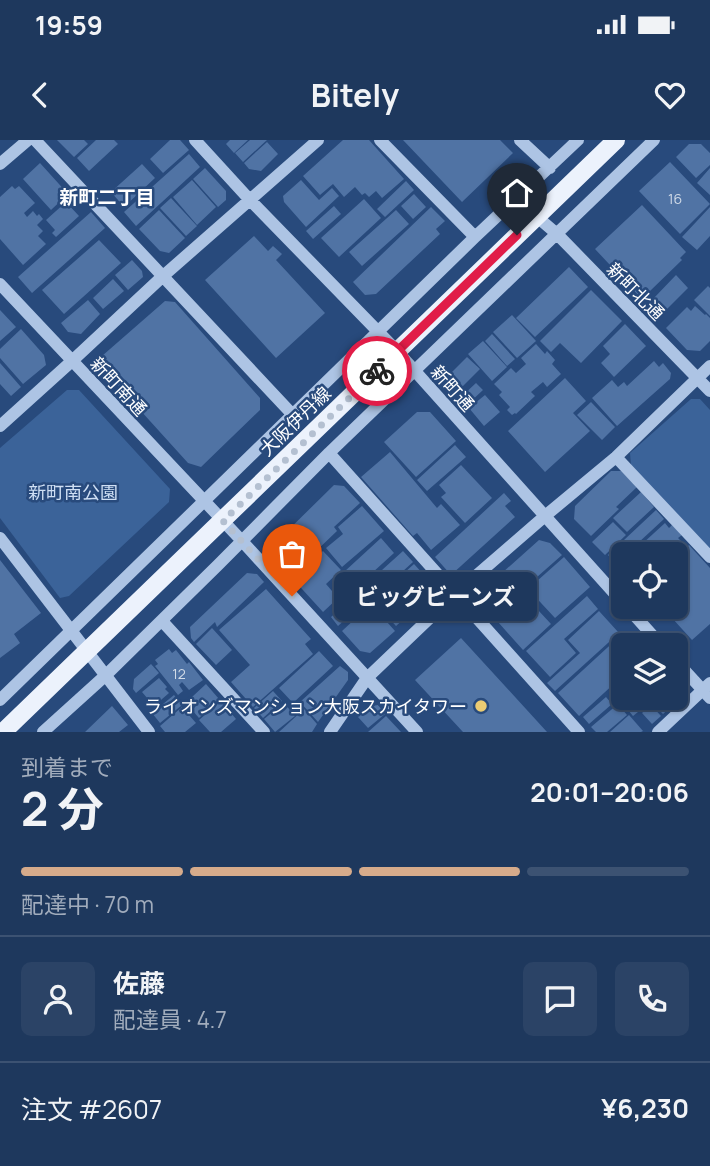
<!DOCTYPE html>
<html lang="ja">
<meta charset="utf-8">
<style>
:root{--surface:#1e385d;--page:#2b4366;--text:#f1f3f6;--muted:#a1acbc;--line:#3c5272;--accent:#d6ab8b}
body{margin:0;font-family:Manrope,"Noto Sans JP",sans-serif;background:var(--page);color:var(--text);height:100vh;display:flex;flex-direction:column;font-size:26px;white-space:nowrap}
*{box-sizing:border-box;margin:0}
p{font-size:23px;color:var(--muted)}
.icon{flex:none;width:38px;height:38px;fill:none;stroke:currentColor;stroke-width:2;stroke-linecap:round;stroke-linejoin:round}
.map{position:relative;height:592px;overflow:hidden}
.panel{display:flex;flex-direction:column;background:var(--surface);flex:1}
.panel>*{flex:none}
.tools{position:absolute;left:611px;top:402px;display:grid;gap:14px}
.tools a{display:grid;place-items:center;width:77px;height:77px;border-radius:10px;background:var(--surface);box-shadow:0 2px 5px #0004,0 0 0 2px var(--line);font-size:35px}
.pin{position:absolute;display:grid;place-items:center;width:60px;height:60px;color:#fff;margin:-72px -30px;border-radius:50% 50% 50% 0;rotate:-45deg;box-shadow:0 0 7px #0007}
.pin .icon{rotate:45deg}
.courier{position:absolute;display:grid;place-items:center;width:70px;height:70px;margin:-35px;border:5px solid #e11d48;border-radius:50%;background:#fff;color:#222;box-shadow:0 2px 9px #0007}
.bubble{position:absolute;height:49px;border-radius:10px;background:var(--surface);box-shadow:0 2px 5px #0004,0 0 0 2px var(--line);font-size:23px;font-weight:700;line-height:49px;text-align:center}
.overview em{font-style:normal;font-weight:700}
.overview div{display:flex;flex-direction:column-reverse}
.overview{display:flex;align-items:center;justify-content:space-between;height:119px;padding:0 21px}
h1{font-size:46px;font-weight:700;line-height:52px}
.bar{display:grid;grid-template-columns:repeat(4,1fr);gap:10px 7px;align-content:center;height:84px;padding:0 21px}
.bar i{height:9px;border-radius:5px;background:var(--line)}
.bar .on{background:var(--accent)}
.bar p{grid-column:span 4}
.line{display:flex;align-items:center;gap:18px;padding:0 21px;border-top:2px solid var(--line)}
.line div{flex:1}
.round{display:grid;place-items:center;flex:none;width:74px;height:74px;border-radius:10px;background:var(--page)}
.status{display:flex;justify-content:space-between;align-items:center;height:49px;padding:0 35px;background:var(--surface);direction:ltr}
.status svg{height:19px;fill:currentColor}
header{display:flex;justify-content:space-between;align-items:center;height:91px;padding:0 21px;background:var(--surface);font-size:32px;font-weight:700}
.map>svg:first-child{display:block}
.green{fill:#3b6399}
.building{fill:#5073a4}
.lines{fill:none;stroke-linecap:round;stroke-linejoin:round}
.minor{stroke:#adc4e4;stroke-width:12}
.major{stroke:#ecf2fc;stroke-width:18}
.done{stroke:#b4c0d1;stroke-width:7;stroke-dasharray:0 12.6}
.route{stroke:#e11d48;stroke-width:9}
.poi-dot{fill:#eccc73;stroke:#284a7c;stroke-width:2.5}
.labels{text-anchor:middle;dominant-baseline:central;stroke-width:5;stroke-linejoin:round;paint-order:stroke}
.number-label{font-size:14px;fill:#d3dce8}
.street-label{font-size:18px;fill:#fff;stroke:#284a7c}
.park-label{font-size:18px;fill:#cfdff4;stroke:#284a7c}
.poi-label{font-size:18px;fill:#fff;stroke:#284a7c;text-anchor:end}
.neighbourhood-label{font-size:19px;font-weight:bold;fill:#fff;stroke:#284a7c}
</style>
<div class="status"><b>19:59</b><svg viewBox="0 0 49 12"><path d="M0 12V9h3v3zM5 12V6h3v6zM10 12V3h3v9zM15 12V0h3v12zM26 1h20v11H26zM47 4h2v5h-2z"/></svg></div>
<header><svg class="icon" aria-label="back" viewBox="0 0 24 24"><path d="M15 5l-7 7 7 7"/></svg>Bitely<svg class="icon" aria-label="heart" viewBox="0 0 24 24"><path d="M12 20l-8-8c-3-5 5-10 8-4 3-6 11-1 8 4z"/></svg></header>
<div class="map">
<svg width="710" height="592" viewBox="0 0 710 592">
<rect width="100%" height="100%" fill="#284a7c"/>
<!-- green -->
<path class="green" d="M67,250H79L170,349L169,362L69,456L60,458L0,378V308Z
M691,259H700L710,270V409L631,325L630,313Z"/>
<!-- building -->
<path class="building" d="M57,0H84L88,4L74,17Z
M96,0H114L118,4L89,31L77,18Z
M170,0H180L189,10L163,33L150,19Z
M230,0H248L234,13L226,4Z
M250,0H267L243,22L235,13Z
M343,0H369L404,39L382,58L376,51L369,57L365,53L362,55L355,47L344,57L333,44L320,55L303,36Z
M403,0H500L513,13L462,62Z
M267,2L278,14L261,31L249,29L244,23Z
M689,4H701L710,13V25L696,38L676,17Z
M189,14L200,27L136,86L124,72Z
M670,22L710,64L680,94L639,51Z
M40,23L68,54L51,70L23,39Z
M142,24L155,38L124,67L111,52Z
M205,28L226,51V60L218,67L193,39Z
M710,28V55L697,43Z
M192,40L216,67L197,85L173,57Z
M301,40L319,60L332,48L339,56L306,87L284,62L283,56Z
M406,41L414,50L385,77L377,69Z
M12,46L15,49L19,46L35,63L24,73L27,77L33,71L37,76L39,74L43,79L37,85L43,91L38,96L46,104L23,125L0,99V57Z
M414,54L426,67L413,79L401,66Z
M171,58L197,86L186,96L160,68Z
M364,59L381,78L339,117L321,98Z
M66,62L79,76L56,97L52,93L55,90L46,80Z
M642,65L686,112L680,118L682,120L650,151L648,150L640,157L595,109Z
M334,66L341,74L313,99L306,91Z
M431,67L445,81L436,89L440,94L376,154L365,155L353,142Z
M710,67V96L697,110L682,97Z
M159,70L185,98L169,113L160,111L139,89Z
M396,70L409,84L362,126L349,112Z
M91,72L105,88L32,153L18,137Z
M254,96L268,111L273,106L282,114L276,120L325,173L276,218L205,140Z
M99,100L121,123L64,174L42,150Z
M132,120L142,131L143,137L128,150L115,135Z
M569,127L588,147L535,197L516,178Z
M676,135L688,148L665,171L653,159Z
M113,139L124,151L103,169L93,158Z
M708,146L710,148V176L694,160Z
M591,150L622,181L581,223L560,203L551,212L540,201Z
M88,160L100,174L81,194L68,192L61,183Z
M165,161L175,162L260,258V270L201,327L188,323L102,228V216Z
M695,166L705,175L706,174L710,178V201L700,211L687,210L666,188L687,167L691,171Z
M0,170L16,187L0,201Z
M512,175L536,201L517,218L493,192Z
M625,184L646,206L614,237L601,223L610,214L603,206Z
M21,189L44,215L46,225L23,244L0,218V209Z
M492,194L515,219L507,226L485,201Z
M483,201L507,227L492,241L468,214Z
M536,204L545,214L547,211L555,220L552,224L561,234L547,247L543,242L531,252L535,256L516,274L515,273L512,275L507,270L510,267L499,255L502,252L494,244L511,228L516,233L526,224L521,218Z
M467,217L480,229L457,252L450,245V234Z
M654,221L659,227L663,223L671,233L670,239L617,286L592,258L612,240L618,247L624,242L627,246Z
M0,223L21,247L11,256L0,244Z
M565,238L586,261L573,273L590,291L545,332L508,291Z
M476,243L483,250L468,264L461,257Z
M485,255L500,272L484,286L469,268Z
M591,262L615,287L602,300L577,275Z
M417,272H430L456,301L416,337L384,302Z
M455,305L466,317L427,351L417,340Z
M390,312L437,368L441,364L460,385L431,410L417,393L413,396L361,337Z
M461,325L492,358L465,383L441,357L446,353L439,345Z
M611,331H621L637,347L616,367L619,369L591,396L574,379L575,366Z
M334,345L344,346L360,363L334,387L337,391L291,435L272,415L271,407Z
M641,352L654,367L627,392L613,378Z
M504,353L511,361L505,366L515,377L451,435L435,417Z
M362,366L384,391L342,427L326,408L343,394L338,387Z
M656,370L664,379L625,415H623L616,424L608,415Z
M613,382L626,395L605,415L592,402Z
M665,383L669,388L672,385L682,395L678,398L684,404L672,415H630Z
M381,398L394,413L350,453L344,446L338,451L332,443Z
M539,400L550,403L562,415L520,452L502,433Z
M689,405L710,428V484L692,500L662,467H676V418Z
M323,411L341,430L326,444L338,458L323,472L292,438Z
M403,411L413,422L392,441L382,430Z
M564,417L590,447L555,478L528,449Z
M0,420L41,473L14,494L20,503L0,518Z
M414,424L434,446V450L416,466L394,442Z
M247,433L257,434L264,442L217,487L215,482L194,502L191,498L190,487Z
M501,433L519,453L510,461L492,441Z
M376,438L383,446L338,486L331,477Z
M491,443L509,463L490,481L475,464L478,455Z
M392,445L415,469L396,486L374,462Z
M266,449L311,499L305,504L313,514L253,567L231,542L250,525L219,490Z
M525,456L551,484L523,510L498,482Z
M587,456L598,469L564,499L576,513L550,537L526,511Z
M371,464L395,491L370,513L360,511L342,491Z
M599,471L619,493L555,551L547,543L580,513L568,500Z
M212,488L232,510L216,525L196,504Z
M620,496L628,506H623V524L611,535L617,541L579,576L558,553Z
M461,498L547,592H463L415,540Z
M169,509L172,513L176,510L187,524L189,522L203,540L189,550L182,542L179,545L183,551L178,555L155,526L158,524L155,520Z
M319,511L333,526L293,563L279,548Z
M151,524L159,533L136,553L133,549L134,539Z
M340,526L348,532V540L318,582L300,562Z
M159,538L167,547L165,549L169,553L154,566L142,552Z
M623,541V555L618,560L610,553Z
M679,541L684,547V555L663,574L653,564L659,558H676V544Z
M206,544L219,559L199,578L192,570L198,564L192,557Z
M273,551L282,561L263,578L254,568Z
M174,555L182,565L160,583L152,573Z
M606,557L612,564L589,584L583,577Z
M623,558H641L637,561L643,568L633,576L628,570L631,567Z
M221,561L236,579L221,592H210L199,580Z
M284,563L295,576L275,592L264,579Z
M618,564L627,575L607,592H596L591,587Z
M378,565L385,574L368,588L358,577L366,567Z
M651,565L661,576L652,584L642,573Z
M112,566L128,585L119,592H85Z
M182,567L196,583L185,592H165L160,586Z
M304,569L317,584L312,592H279Z
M629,575L643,591L641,592H610Z
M386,576L401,592H368Z"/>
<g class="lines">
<!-- minor -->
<path class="minor" d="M35,0L292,274
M195,0L249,59L397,211L623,463
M380,0L475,97
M520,0L550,28
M0,24L28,0
M536,76L557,94L710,251
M0,144L242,401L417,592
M0,286L72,221L162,137L318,0
M329,313L579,592
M616,317L710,417
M0,398L149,592
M627,467L662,506
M162,481L264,592
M676,521L710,558
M0,560L475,97L578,0
M43,592L106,535L218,425L329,313L654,0
M330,592L367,538L455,454L545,376L616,317L710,226
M658,592L710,543"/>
<!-- major -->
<path class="major" d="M3,592L616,0"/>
</g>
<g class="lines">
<!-- done -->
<path class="done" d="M292,456L223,381L377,231"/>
<!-- route -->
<path class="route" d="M377,231L517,95"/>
</g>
<!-- markers -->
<circle class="poi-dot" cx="481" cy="566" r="7"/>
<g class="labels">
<!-- number labels -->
<g class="number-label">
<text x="675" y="58">16</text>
<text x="179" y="533">12</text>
</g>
<!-- street labels -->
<g class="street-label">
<text transform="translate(636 151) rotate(45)">新町北通</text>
<text transform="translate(119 246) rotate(47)">新町南通</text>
<text transform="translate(453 248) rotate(48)">新町通</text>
<text transform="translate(295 281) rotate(-44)">大阪伊丹線</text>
</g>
<!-- park labels -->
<g class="park-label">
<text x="73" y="352">新町南公園</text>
</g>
<!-- poi labels -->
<g class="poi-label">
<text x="467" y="566">ライオンズマンション大阪スカイタワー</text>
</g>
<!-- neighbourhood labels -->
<g class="neighbourhood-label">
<text x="107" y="57">新町二丁目</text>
</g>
</g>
</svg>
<div class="tools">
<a><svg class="icon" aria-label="locate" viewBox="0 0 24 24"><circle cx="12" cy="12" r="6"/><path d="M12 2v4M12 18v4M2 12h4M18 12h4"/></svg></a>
<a><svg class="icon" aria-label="layers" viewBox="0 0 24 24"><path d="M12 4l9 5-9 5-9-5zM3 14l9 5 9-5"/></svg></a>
</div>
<div class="pin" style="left:292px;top:456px;background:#ea580c"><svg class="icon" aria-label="bag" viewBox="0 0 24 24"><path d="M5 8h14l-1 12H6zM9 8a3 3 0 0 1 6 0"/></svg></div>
<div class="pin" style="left:517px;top:95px;background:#1f2937"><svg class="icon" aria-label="home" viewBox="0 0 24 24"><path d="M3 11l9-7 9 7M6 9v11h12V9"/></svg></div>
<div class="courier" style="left:377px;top:231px"><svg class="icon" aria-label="bike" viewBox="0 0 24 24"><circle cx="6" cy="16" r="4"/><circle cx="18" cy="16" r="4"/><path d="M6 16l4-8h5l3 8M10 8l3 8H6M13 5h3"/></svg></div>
<div class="bubble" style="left:334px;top:432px;width:203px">ビッグビーンズ</div>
</div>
<section class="panel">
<div class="overview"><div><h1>2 分</h1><p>到着まで</p></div><em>20:01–20:06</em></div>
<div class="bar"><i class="on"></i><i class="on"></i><i class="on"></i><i></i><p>配達中 · 70 m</p></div>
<div class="line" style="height:126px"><a class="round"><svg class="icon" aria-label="person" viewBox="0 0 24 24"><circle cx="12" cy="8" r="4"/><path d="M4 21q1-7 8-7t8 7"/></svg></a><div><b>佐藤</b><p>配達員 · 4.7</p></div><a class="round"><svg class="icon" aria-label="chat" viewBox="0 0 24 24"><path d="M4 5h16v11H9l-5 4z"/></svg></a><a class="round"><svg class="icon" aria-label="phone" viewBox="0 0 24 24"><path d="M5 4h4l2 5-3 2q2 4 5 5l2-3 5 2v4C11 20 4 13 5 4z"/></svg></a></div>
<div class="line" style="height:91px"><div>注文 #2607</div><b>¥6,230</b></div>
</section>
